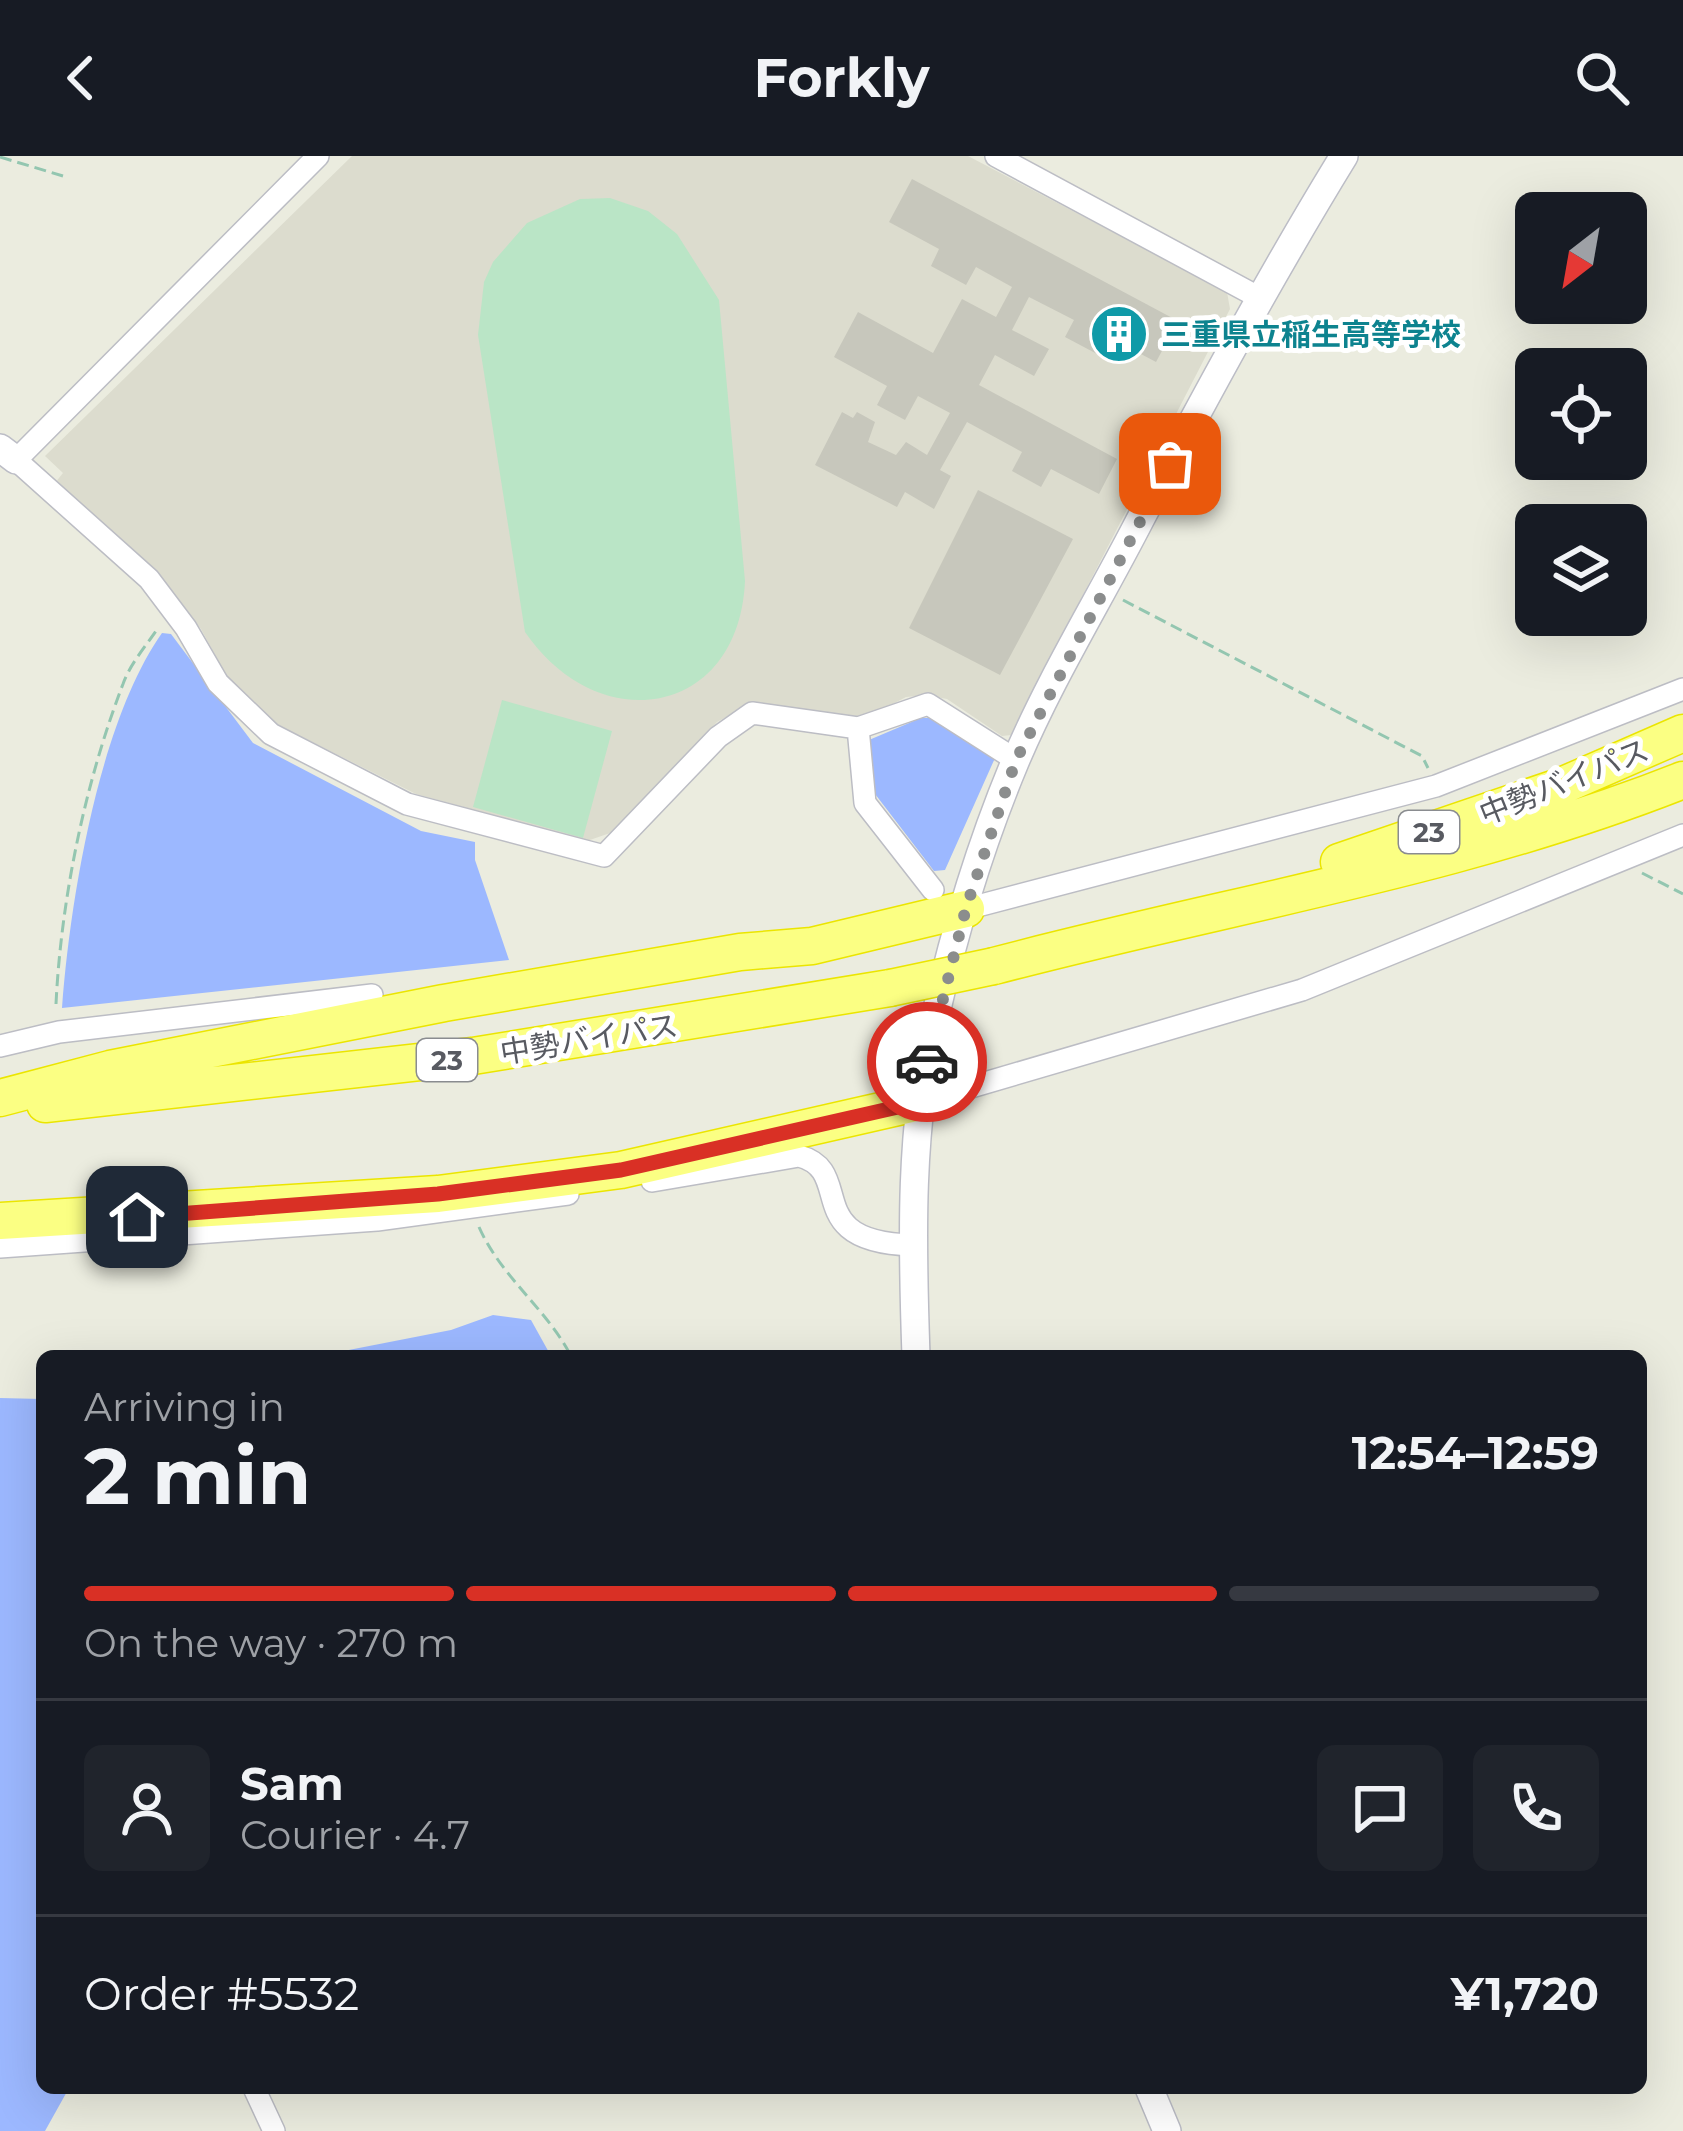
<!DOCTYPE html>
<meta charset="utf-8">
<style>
:root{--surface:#171b24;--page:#20242c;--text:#f1f3f6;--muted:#9ea1a6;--line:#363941;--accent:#d93025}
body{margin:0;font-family:Montserrat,"Noto Sans JP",sans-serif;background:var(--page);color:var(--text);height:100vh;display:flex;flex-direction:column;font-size:45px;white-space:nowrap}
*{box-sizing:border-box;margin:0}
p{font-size:39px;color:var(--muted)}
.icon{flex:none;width:66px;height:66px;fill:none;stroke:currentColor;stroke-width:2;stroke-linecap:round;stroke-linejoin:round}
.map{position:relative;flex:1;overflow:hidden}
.side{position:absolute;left:36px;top:1194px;width:1611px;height:744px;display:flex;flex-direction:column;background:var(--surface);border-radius:18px;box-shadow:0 12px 48px #0002}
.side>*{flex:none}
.needle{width:78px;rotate:211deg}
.tools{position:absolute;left:1515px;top:36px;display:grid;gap:24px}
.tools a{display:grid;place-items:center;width:132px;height:132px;border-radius:18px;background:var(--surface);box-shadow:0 12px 48px #0002;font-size:60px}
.pin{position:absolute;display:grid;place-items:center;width:102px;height:102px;color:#fff;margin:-51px;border-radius:24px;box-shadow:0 6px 18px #0006}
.courier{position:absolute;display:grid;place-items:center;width:120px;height:120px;margin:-60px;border:9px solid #d93025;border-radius:50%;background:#fff;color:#222;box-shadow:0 3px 15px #0007}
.overview em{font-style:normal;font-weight:700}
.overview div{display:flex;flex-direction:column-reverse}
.overview{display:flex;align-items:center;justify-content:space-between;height:204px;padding:0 48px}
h1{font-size:78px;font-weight:700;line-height:90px}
.bar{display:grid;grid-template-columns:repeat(4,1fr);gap:18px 12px;align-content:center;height:144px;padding:0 48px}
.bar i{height:15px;border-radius:9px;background:var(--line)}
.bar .on{background:var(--accent)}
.bar p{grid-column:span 4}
.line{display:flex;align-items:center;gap:30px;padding:0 48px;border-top:3px solid var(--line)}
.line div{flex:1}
.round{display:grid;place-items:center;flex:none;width:126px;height:126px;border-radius:18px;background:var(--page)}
header{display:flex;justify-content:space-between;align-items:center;height:156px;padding:0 48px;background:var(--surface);font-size:54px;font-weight:700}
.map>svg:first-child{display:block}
.education{fill:#dcdcce}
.green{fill:#bae5c6}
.water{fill:#9cb8ff}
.building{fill:#c7c7bc}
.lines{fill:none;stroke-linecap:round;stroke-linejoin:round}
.street-casing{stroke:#bcbdc4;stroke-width:24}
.secondary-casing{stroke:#bcbdc6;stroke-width:30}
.highway-casing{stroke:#ebe500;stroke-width:39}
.path{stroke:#93c6b0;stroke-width:3;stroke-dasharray:12 6;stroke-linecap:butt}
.street{stroke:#fff;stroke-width:21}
.secondary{stroke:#fff;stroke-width:27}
.highway{stroke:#fbff83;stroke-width:36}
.highway-bridge-casing{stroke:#ebe500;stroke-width:39;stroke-linecap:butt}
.highway-bridge{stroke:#fbff83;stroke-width:36}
.done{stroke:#8b8d8d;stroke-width:12;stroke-dasharray:0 21.6}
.route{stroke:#d93025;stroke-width:15}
.labels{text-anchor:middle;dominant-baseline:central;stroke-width:10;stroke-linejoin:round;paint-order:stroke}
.shield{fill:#fff;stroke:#8a8c90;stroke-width:3}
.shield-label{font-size:27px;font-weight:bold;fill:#585a61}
.culture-label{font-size:30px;font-weight:bold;fill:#0d838f;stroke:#fff;text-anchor:start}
.street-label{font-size:30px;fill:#585a61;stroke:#fff}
</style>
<header><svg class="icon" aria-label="back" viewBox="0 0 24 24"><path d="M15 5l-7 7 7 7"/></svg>Forkly<svg class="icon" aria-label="search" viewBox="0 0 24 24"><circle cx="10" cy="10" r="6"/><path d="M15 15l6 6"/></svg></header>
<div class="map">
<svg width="1683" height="1975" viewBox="0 0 1683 1975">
<rect width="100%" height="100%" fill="#ebecdf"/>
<!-- education -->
<path class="education" d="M352,0H968L1227,136L1230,153L1011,579L1002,580L947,543L926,539L906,541L866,562L749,548L717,566L613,676L587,685L416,638L272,566L227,521L201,473L159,420L55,327L63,317L45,300Z"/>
<!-- green -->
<path class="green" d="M610,42L648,55L677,78L719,144L745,425C739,561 599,584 525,476L478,179L484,126L493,106L527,67L580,43Z
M502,544L612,575L583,682L473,651Z"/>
<!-- water -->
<path class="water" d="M162,477L171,478L253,587L421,675L475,686V704L509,804L62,852C70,744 99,566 162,477Z
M921,562H937L995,602L945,714L934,715L872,634L869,584Z
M493,1159L531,1164L551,1200H318L451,1174Z
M0,1242L42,1243V1932H69L45,1975H0Z"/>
<!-- building -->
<path class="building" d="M912,23L1178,165L1156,206L1109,181L1099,199L1065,181L1074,164L1029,141L1012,174L1049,193L1034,220L995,199L979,229L1117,303L1099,338L1051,313L1041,331L1012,315L1022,296L967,266L940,314L951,320L934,353L905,336L897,351L815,309L842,256L853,262L857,256L875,266L868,286L896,299L906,286L927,299L950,257L918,240L905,264L877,249L887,230L834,201L858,156L933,197L962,143L996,161L1012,131L976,111L966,129L931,110L939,93L889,66Z
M978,334L1073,383L1000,519L909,472Z"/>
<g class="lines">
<defs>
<path id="street" d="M318,0L16,304L149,423L186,472L218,527L271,578L407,648L604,700L718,581L752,557L858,572L928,548L1016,604
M996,0L1258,141
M858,572L865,647L933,734
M966,753L1436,630L1683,533
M0,890L59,876L372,839
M920,946L1302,834L1683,679
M652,1025L799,1000C857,1015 798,1086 912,1089
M0,1091L377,1064L568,1038
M254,1932L274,1975"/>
<path id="secondary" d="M0,292L16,304
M916,1200C912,1086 909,969 936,857C955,773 982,685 1015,606C1050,523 1099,444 1140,364C1205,241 1271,119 1344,0
M1149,1932L1167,1975"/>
<path id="highway" d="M1339,706L1559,631L1683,577
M994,810C1224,749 1461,712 1683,624
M0,942L110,913L444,847L740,796L812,790L966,753
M45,948L473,900L890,832
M0,1065L438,1038L621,1014L920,946"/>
</defs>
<!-- street casing -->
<use href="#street" class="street-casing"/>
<!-- secondary casing -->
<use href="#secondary" class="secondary-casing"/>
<!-- highway casing -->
<use href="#highway" class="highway-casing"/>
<!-- path -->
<path class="path" d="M0,1L63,20
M1123,444L1422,600L1428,612
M1642,717L1683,738
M56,848C61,743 85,627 123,528C130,508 146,490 158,472
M479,1071C501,1121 546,1152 571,1200"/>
<!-- street -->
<use href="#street" class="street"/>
<!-- secondary -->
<use href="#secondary" class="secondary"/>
<!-- highway -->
<use href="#highway" class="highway"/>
<defs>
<path id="highway-bridge" d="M890,832L994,810"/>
</defs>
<!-- highway-bridge casing -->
<use href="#highway-bridge" class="highway-bridge-casing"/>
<!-- highway-bridge -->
<use href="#highway-bridge" class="highway-bridge"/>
</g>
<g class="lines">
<!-- done -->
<path class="done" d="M927,906L966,752L1016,604L1170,308"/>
<!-- route -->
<path class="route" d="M137,1061L438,1038L621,1014L920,946L927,906"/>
</g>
<!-- icons -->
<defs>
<symbol id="building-disc" viewBox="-11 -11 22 22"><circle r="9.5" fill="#0f9aa8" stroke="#fff"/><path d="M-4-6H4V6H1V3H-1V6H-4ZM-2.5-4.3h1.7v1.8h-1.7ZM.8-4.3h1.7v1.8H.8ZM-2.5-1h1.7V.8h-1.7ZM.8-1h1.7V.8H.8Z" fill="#fff"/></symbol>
</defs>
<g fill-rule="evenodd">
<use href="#building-disc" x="1086" y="145" width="66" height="66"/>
</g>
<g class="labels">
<!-- shield labels -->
<g class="shield">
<rect x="1399" y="655" width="60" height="42" rx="9"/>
<rect x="417" y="883" width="60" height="42" rx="9"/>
</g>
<g class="shield-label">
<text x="1429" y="676">23</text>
<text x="447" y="904">23</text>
</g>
<!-- culture labels -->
<g class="culture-label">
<text x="1161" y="178">三重県立稲生高等学校</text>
</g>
<!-- street labels -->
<g class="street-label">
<text transform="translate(1564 626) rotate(-22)">中勢バイパス</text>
<text transform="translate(589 883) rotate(-9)">中勢バイパス</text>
</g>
</g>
</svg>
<div class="tools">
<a><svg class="needle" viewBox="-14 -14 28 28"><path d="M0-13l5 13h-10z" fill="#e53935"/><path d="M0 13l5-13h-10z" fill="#9ea1a6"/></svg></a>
<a><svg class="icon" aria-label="locate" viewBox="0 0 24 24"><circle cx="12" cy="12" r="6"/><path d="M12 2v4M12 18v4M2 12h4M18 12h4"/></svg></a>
<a><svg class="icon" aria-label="layers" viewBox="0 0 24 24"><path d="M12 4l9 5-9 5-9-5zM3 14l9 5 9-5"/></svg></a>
</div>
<div class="pin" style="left:1170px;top:308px;background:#ea580c"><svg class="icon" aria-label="bag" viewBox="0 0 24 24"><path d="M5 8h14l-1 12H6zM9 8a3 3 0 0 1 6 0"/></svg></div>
<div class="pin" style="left:137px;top:1061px;background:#1f2937"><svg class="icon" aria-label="home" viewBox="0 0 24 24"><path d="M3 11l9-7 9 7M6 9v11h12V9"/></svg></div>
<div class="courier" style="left:927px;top:906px"><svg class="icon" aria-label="car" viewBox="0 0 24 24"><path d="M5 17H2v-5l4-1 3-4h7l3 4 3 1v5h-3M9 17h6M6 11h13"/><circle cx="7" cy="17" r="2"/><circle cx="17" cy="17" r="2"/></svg></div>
<section class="side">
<div class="overview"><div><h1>2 min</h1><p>Arriving in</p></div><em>12:54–12:59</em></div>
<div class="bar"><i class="on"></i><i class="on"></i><i class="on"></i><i></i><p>On the way · 270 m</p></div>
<div class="line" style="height:216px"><a class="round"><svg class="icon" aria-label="person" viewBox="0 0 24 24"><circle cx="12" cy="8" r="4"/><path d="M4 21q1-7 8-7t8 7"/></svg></a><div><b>Sam</b><p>Courier · 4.7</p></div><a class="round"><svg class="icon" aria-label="chat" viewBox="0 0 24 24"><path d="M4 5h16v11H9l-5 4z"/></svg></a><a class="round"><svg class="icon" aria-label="phone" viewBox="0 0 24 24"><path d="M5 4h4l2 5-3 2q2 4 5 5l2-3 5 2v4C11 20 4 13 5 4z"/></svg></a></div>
<div class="line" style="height:156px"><div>Order #5532</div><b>¥1,720</b></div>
</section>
</div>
